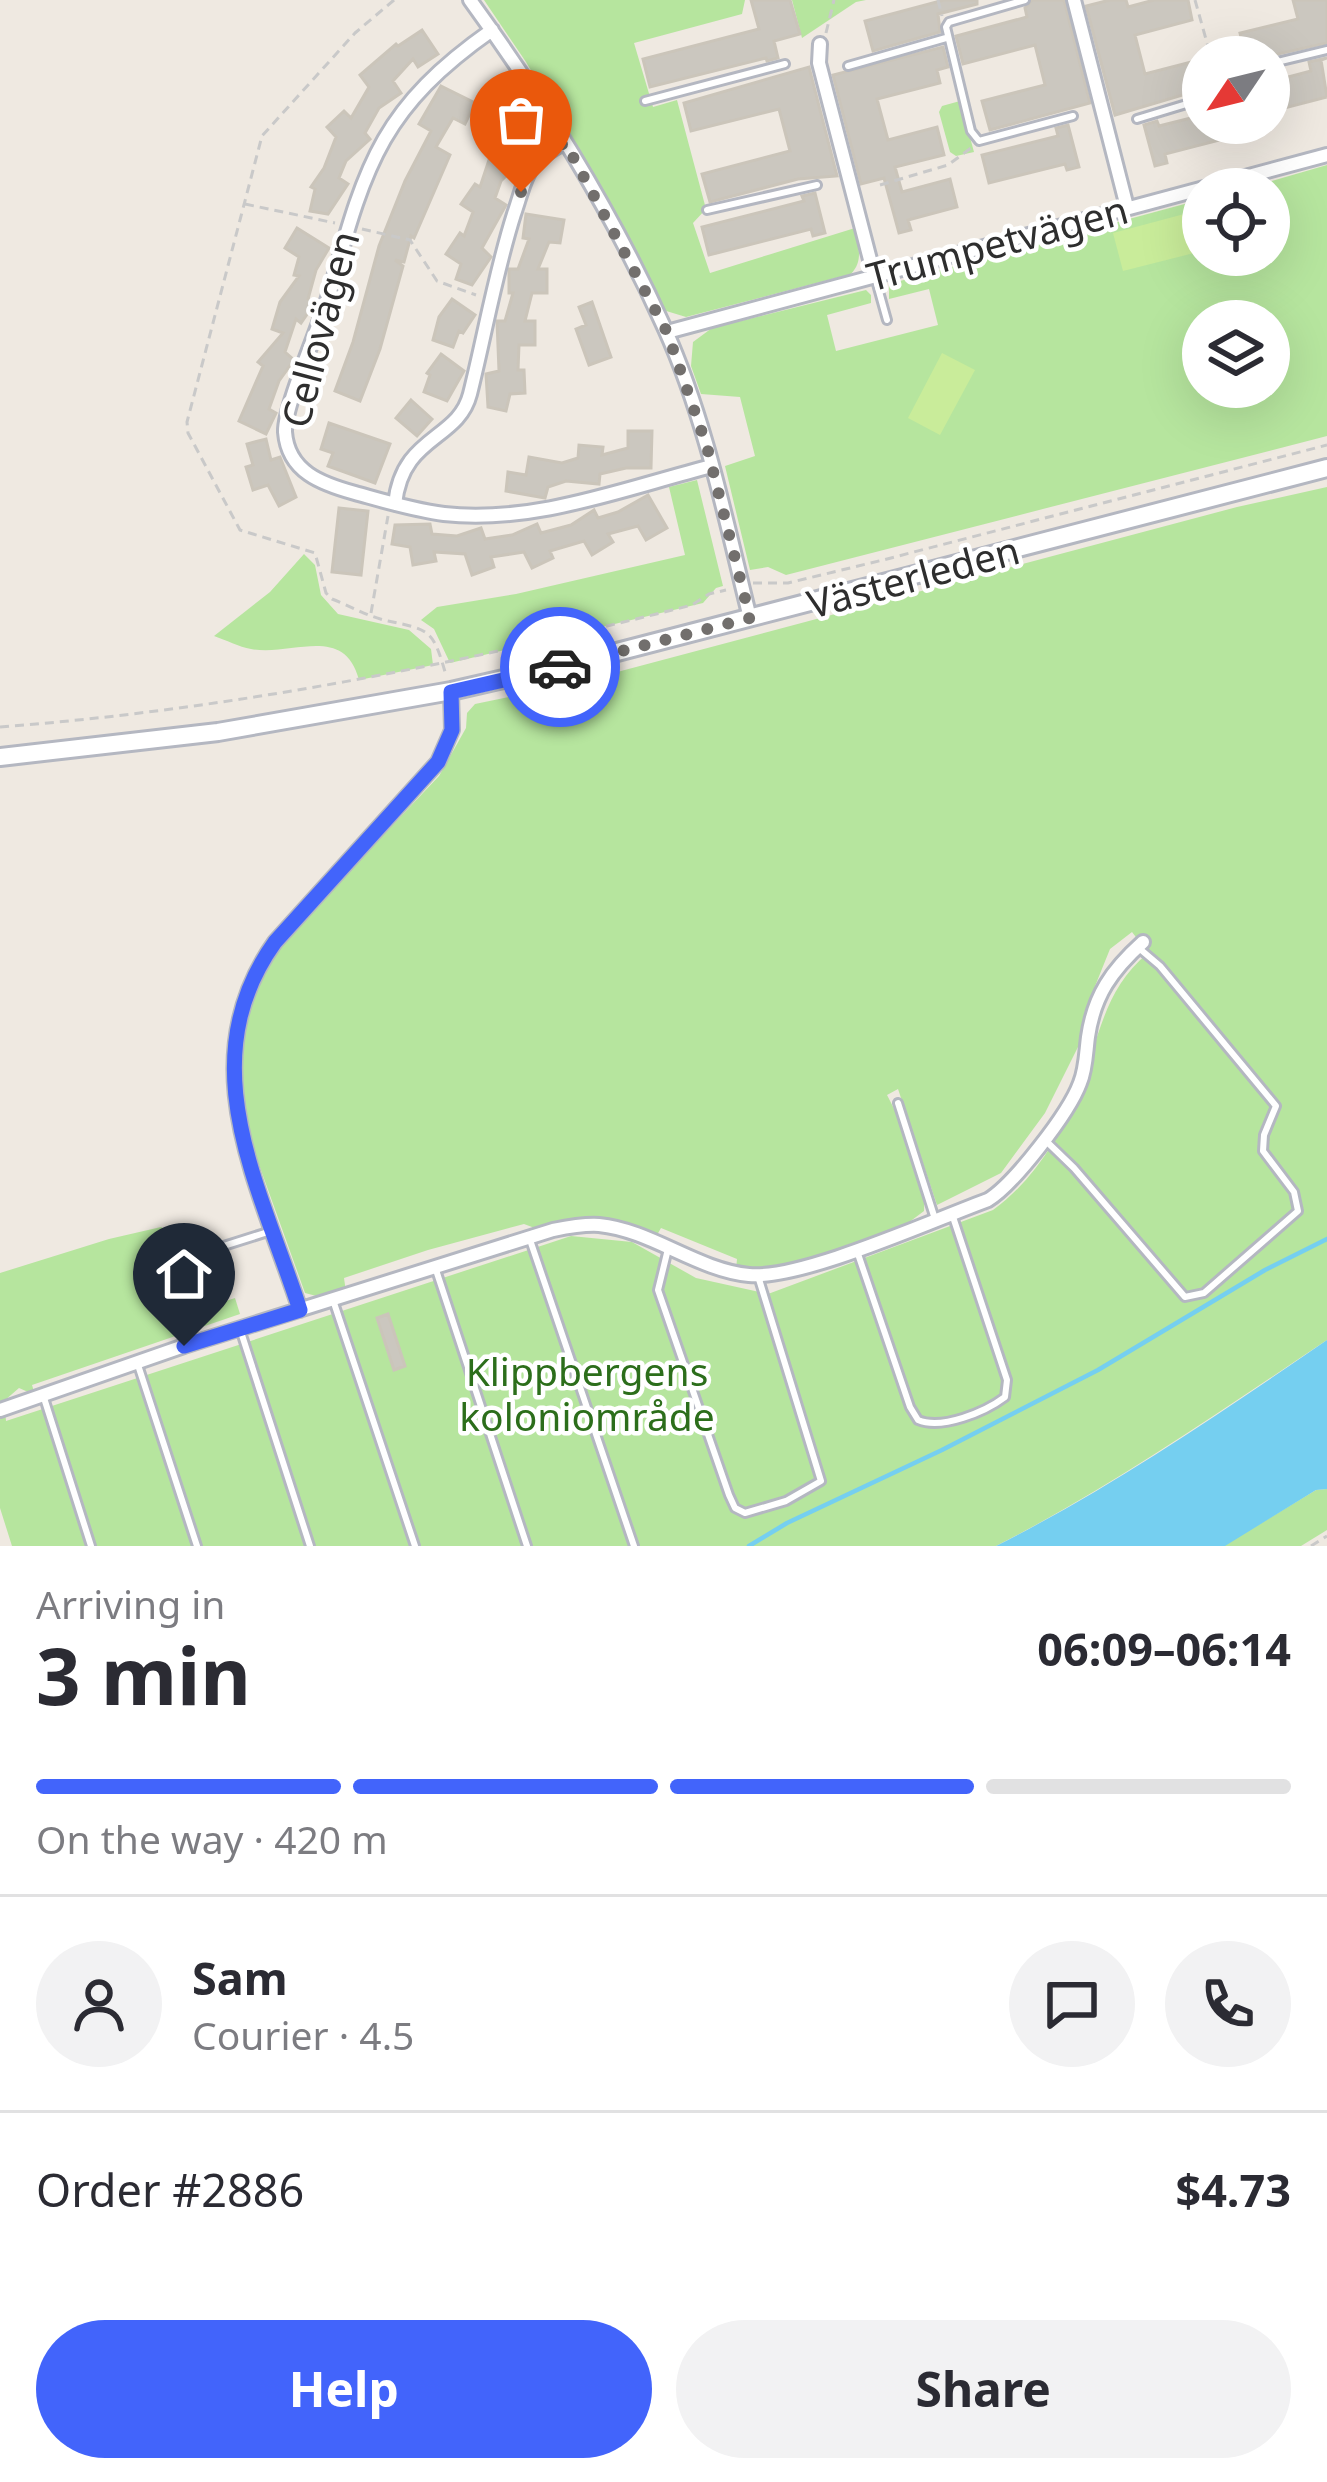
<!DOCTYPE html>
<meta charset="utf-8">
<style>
:root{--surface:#fff;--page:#f2f2f3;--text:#2b2b33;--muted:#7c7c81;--line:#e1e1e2;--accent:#4264fb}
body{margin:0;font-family:"Noto Sans",sans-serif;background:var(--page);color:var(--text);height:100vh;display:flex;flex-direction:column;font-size:45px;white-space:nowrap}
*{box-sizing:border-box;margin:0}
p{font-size:39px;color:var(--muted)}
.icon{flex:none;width:66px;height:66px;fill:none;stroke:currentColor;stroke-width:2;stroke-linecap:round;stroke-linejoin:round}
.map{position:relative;height:1546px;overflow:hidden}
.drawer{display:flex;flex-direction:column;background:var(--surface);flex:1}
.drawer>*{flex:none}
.needle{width:78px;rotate:235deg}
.buttons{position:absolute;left:1182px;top:36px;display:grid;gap:24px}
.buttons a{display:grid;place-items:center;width:108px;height:108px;border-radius:50%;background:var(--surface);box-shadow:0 12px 48px #0002;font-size:60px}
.pin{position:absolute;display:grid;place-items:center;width:102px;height:102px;color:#fff;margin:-123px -51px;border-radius:50% 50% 50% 0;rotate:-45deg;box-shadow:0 0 12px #0007}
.pin .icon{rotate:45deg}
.courier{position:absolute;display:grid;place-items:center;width:120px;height:120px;margin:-60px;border:9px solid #4264fb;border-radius:50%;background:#fff;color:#222;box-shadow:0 3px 15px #0007}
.overview em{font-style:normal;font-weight:700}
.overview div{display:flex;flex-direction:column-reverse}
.overview{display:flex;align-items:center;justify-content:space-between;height:204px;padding:0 36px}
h1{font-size:78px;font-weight:700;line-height:90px}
.bar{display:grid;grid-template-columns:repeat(4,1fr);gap:18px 12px;align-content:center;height:144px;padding:0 36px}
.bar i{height:15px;border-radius:9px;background:var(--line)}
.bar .active{background:var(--accent)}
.bar p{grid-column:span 4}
.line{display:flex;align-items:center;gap:30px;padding:0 36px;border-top:3px solid var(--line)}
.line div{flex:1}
.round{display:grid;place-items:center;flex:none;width:126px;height:126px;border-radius:63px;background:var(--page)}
.action{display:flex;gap:24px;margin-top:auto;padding:24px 36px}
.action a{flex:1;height:138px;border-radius:72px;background:var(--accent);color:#fff;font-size:48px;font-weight:700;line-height:138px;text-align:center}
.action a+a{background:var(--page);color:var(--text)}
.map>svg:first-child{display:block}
.green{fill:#b6e59e;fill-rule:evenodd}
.pitch{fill:#c9ec9a}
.water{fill:#75cff0}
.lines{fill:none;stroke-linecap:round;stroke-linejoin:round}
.stream{stroke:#75cff0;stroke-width:4.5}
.building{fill:#cbc7bf;stroke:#cbc5ba;stroke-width:3}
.lane-casing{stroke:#b4b7c1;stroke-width:12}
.street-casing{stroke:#b4b7c1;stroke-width:18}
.secondary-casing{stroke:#b4b7c1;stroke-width:22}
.path{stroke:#c9c9c9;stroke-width:3;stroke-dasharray:9 6;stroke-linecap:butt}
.lane{stroke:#fff;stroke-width:6}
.street{stroke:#fff;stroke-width:12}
.secondary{stroke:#fff;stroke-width:16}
.done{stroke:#726f6d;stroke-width:12;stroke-dasharray:0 21.6}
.route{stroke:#4264fb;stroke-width:15}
.labels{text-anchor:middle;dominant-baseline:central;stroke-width:9;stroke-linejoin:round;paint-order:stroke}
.street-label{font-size:39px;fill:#2e2e2e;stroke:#fff}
.park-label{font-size:39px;fill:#2c6e1b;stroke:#fff}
</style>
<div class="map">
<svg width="1327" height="1546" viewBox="0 0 1327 1546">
<rect width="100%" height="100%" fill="#efe9e1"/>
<!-- green -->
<path class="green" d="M484,0H745L742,14L634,43L653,107L677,100L706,209L693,223L710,273L855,228C858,246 864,260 851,274L686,317L663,310L585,162L526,62Z
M792,0H866L856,2L802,38Z
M960,101L974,152L956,156L950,152L939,112L942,106Z
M1327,165V436L786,575L768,567L750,570L725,466L755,456L740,397L701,394L691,366L693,342L712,328L866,290L871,295V303L827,315L836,351L938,325L929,289L889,299V284L1203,199V255H1269V189H1244ZM1203,321H1269V387H1203Z
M697,480L723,586L716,588L703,603L450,663L434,629L421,620L437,607L516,594L685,555L669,487Z
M1327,487V1340C1219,1412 1112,1487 996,1546H12L0,1508V1273L109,1239L161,1227L193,1243L167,1254L189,1271L204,1308L235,1298L240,1314L32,1385L35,1395L19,1388L4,1401L6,1421L571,1236L632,1242L696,1278L768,1294L993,1210C1032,1182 1061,1136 1079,1091C1099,1040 1103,990 1148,953L1132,932L1110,949L1085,1011L1080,1043L1045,1113L1001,1173L937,1205L898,1089L887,1095C904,1128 926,1173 924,1211L908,1223C852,1244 797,1272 736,1270L737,1259L661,1228L657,1235L610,1220H577L540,1230L524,1224L428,1250L344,1278L346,1292L324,1298L305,1293L253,1148L239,1089L240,1043L249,1001L285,939L439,776L466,728L467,713L475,704L561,686L570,687V704L590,698L584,696L588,681L621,671L1237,507Z
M304,554L315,565L321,595L338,614L409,630L431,649L433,665L359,680C344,623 291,657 251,649C239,647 226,640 214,636L270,592Z
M1327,1489V1530L1301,1546H1223L1316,1490Z"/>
<!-- pitch -->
<path class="pitch" d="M1188,213L1198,252L1123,271L1113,233Z
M942,353L975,370L940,435L908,418Z"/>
<!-- water -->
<path class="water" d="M1327,1340V1489L1316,1490L1225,1546H996C1111,1488 1221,1413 1327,1340Z"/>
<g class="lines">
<!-- stream -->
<path class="stream" d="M749,1546L787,1523L942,1450L1098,1370L1265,1270L1327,1239"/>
</g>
<!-- building -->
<path class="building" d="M751,0H790L800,34L774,41L778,58L767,61L766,58L650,87L643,59L759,29Z
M944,0H977V4L938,14L940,32L873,51L865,21Z
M1032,0H1064L1090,103L990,130L982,101L1045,85L1035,45L963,64L956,36L1027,17L1025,8Z
M1110,0H1126L1128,7L1154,0H1188L1192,20L1135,35L1145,74L1203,59V89L1115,115L1086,6Z
M1293,0H1327V43L1264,57H1246L1240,33L1298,19Z
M422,30L438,54L418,67L413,59L393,81L401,93L379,108L365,133L370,139L346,161L339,178L348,184L328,214L310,211L315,189L311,187L324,168L336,137L327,127L344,111L351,118L369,87L360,75L396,44L398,46Z
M943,47L948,67L937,70L940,83L877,99L888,140L937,127L944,155L895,167L902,192L950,179L957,207L908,220L911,230L899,233L884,178L861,184L833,75Z
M1327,58L1321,60L1327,97L1269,112V82L1311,71L1309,62Z
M809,67L837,176L798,179L710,202L702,174L790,151L779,109L691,131L684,103Z
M441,86L475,103L465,124L453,118L436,147L450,155L414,238L411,236L404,262L395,260L403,266L380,349L360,401L335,391L353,342L379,246L405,181L431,131L419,124Z
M1203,115V123H1269L1270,127L1165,154L1167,163L1155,166L1144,125L1157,121L1159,126Z
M1068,125L1079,167L1067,170L1065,164L989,183L982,155L1058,136L1056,128Z
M497,132L524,158L501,181L495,198L506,205L482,248L491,257L472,285L456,279L461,264L446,254L460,233L464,236L473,212L461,204L475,184L480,187L490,157L481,148Z
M815,193L825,233L813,236L811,229L709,255L702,227L804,201L802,196Z
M526,214L564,220L560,243L549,242L538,269H547V293H532L525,321H535V345H519L518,370H524L525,393L510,394L506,411L488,407L486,374L499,371L497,321H505L513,293H509V269H518L529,239L523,238Z
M297,228L329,248L316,270L308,299L314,304L301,323L296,319L285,352L294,360L279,381L269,409L276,413L266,434L239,421L263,366L258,362L283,333L272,329L280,302L299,276L294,275L299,257L285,248Z
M452,299L475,315L463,333L459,331L453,347L433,340L439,317Z
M592,302L611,357L589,365L576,329L586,325L579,307Z
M441,354L464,371L447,401L424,392L430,375L427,373Z
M411,400L432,419L417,436L396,418Z
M329,423L390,444L375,483L328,466L333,453L321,449Z
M628,431H652L651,468H626L600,474L599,484L566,481L548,487L545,498L506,491L508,472L526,475L529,457L562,463L578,458L579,445L603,447L602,455L628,448Z
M266,439L271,460L280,457L296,497L279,506L268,485L253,490L246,467L253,465L247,444Z
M648,495L667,528L646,540L638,526L608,534L613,542L592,555L584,541L550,551L553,558L532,568L524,552L491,557L494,567L472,575L465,554L434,552L436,561L413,565L410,547L392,544L395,525L430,524L432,534L457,536L481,528L485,539L512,535L537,524L541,533L571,525L594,510L598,518L618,512Z
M339,508L368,511L361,575L332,572Z
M388,1314L405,1366L394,1370L377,1318Z"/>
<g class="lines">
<defs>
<path id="lane" d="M1025,0L949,22L946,27L971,131L979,141L1073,116
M1269,64L1327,50
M848,66L946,38
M645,101L785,64
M1137,119L1203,99
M707,210L817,185
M875,277L887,320
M898,1103L935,1219
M1044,1139L1074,1168L1185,1297L1204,1293L1298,1211L1294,1192L1263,1151L1264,1135L1276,1106L1160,966L1140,949
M529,1237L634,1546
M668,1249L658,1290L729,1495L735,1508L745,1513L786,1501L821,1481L758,1276
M858,1254L910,1407L918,1420C942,1430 985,1412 1005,1397L1007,1380L953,1217
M175,1256H192L271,1231
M436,1270L527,1546
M333,1300L415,1546
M240,1329L310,1546
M137,1362L197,1546
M44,1398L91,1546"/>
<path id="street" d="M470,0C545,103 613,213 665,329C706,420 726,522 750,618
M1074,0L1127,207
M492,30C384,106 366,161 332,285C323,319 284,405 285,432C288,472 322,484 355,493C384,501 413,510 444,514C535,524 625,488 712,466
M820,44L819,63L874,275
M667,332L1327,155
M395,504C402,435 458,441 470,394C485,334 495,274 514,214C520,197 524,177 535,163C543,154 554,148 565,142
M300,1310C260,1187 189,1062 275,942L438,762L452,730L451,691
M0,1410L184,1346L553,1230C568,1227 584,1224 599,1225C651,1230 697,1270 749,1275C801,1280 933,1220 988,1200C1014,1184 1069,1113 1080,1083C1086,1069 1086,1052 1088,1037C1094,995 1112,970 1143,942"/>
<path id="secondary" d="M0,757L218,732L451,691L590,659L1327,468"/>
</defs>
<!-- lane casing -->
<use href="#lane" class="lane-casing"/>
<!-- street casing -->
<use href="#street" class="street-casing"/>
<!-- secondary casing -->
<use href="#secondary" class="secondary-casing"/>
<!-- path -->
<path class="path" d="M394,0L355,33L262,136L187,422L188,433L240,530L315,553L326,593L332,599C350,606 369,617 388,621C432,630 433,631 446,675
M938,0L942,16
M1195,0L1211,57
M826,33L834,0
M880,185L948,165L971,148
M245,204L335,223
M362,229L410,240L437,281L476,295
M753,583H788L883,560L1327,445
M371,613L388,516
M0,727C235,709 464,663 692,605L709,594L726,590
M1311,1546L1327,1536"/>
<!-- lane -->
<use href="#lane" class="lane"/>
<!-- street -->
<use href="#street" class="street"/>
<!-- secondary -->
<use href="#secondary" class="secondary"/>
</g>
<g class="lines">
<!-- done -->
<path class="done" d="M521,192L534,165L565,142L667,332L707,447L750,618L560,667"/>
<!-- route -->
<path class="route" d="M184,1346L300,1310C260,1186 189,1062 275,942L438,762L452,730L451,692L560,667"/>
</g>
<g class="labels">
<!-- street labels -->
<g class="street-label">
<text transform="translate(997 242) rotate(-15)">Trumpetvägen</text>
<text transform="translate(319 329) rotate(-75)">Cellovägen</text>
<text transform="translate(913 576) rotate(-15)">Västerleden</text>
</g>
<!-- park labels -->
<g class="park-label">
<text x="587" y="1370">Klippbergens<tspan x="587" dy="45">koloniområde</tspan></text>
</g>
</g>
</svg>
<div class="buttons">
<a><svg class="needle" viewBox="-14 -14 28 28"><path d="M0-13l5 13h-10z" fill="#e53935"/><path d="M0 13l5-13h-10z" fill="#7c7c81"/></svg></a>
<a><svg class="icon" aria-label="locate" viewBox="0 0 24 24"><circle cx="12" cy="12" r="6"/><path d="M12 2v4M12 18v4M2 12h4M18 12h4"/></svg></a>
<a><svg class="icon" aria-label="layers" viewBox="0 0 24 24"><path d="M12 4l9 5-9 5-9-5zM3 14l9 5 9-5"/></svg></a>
</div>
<div class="pin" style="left:521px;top:192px;background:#ea580c"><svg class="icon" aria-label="bag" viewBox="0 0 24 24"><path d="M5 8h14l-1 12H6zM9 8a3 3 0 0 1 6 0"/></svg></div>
<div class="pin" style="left:184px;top:1346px;background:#1f2937"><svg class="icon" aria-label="home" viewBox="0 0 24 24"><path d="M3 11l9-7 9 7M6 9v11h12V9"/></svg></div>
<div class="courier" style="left:560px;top:667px"><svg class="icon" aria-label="car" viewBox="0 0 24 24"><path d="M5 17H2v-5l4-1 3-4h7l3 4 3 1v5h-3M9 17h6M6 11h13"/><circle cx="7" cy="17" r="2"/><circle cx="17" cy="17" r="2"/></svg></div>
</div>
<section class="drawer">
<div class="overview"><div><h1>3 min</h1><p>Arriving in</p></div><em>06:09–06:14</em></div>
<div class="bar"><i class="active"></i><i class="active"></i><i class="active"></i><i></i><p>On the way · 420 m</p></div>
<div class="line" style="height:216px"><a class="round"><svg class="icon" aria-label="person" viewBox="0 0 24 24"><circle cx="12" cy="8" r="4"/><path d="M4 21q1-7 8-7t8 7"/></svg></a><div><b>Sam</b><p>Courier · 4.5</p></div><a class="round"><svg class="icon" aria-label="chat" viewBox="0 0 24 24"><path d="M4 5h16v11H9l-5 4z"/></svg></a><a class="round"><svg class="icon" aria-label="phone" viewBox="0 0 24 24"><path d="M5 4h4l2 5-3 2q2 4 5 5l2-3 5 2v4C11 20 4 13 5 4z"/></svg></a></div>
<div class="line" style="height:156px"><div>Order #2886</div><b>$4.73</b></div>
<div class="action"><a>Help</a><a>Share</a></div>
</section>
